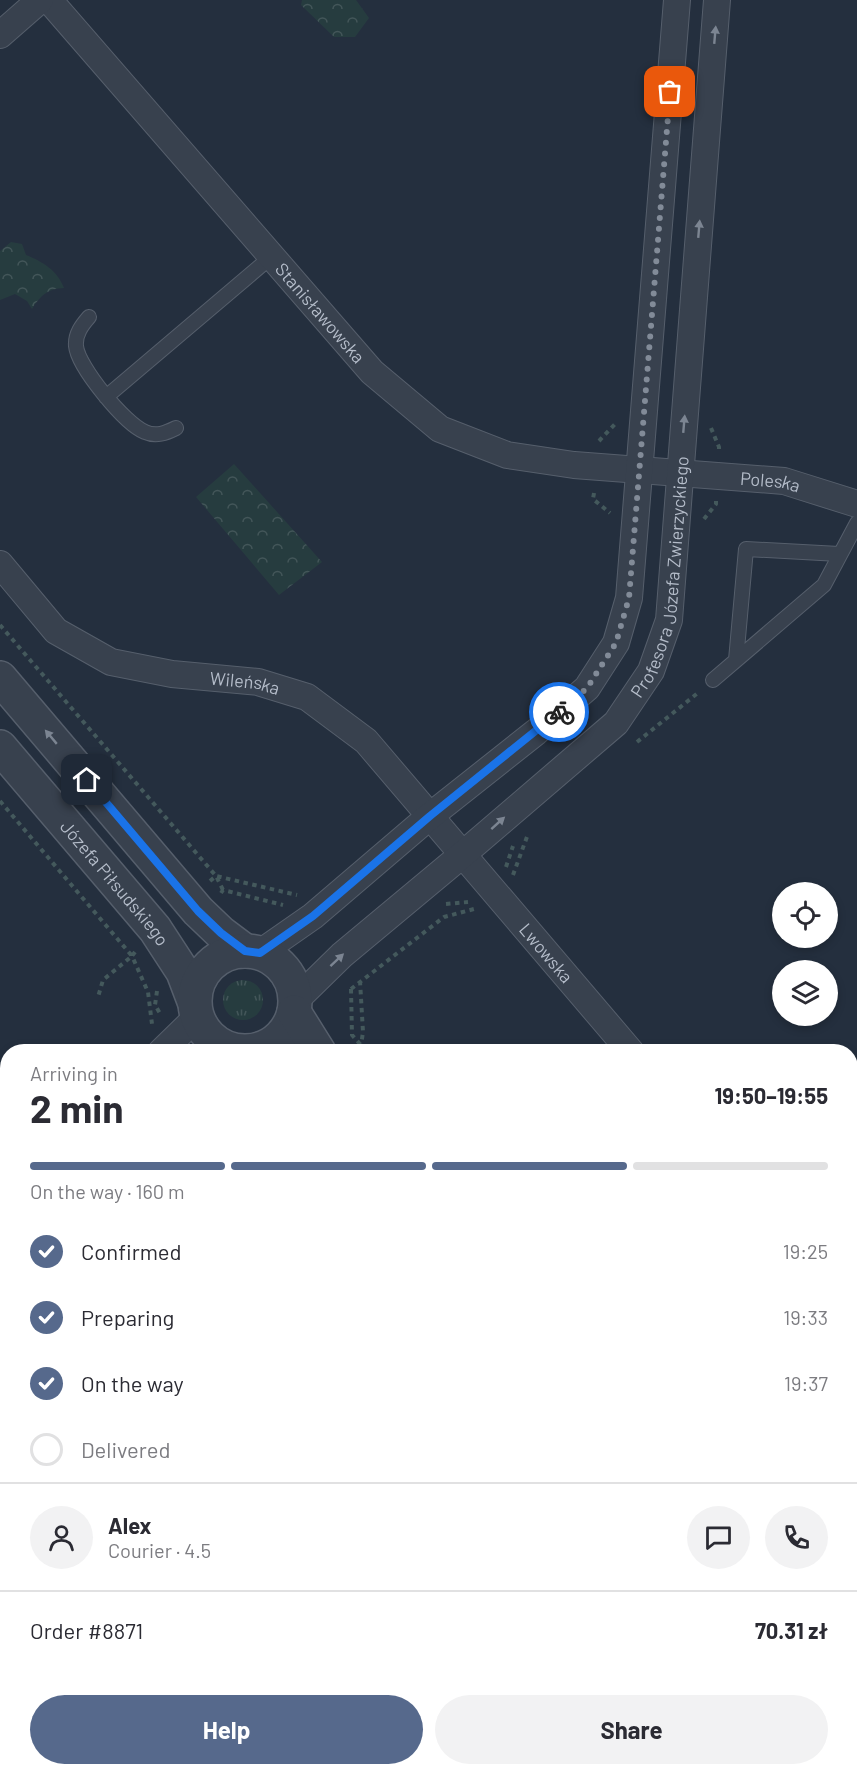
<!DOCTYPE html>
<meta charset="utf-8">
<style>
:root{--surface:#fff;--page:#f2f2f3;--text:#2b2b33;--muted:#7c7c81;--line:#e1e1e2;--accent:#56698c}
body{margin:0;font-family:Barlow,sans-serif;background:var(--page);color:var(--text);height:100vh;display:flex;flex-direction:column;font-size:22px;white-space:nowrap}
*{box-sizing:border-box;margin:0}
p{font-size:20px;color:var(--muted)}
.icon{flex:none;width:33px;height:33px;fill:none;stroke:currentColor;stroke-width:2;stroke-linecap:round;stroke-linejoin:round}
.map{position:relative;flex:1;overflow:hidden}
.sheet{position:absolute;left:0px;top:1044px;width:858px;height:732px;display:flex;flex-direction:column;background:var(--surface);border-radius:24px 24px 0 0;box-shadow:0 3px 9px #0003}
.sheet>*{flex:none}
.fabs{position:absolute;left:772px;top:882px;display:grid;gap:12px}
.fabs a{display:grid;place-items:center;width:66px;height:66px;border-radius:50%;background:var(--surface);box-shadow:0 3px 9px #0003;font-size:30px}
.pin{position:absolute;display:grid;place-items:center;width:51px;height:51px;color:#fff;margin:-26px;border-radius:12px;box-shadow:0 3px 9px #0006}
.courier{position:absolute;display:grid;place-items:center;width:60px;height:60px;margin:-30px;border:4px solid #1a73e8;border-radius:50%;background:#fff;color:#222;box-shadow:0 2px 8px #0007}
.head em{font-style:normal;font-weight:700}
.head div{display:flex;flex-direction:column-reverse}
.head{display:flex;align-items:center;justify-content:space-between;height:102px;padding:0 30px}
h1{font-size:39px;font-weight:700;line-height:45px}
.bar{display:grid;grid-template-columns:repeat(4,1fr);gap:9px 6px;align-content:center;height:72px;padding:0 30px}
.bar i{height:8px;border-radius:4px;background:var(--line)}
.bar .current{background:var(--accent)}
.bar p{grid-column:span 4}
.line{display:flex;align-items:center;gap:15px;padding:0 30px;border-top:2px solid var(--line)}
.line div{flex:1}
.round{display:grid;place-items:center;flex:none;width:63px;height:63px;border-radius:32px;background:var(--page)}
ol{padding:0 30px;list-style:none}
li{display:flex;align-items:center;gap:18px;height:66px}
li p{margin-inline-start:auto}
li .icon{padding:6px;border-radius:50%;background:var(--accent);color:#fff;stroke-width:4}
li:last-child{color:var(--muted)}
li i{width:33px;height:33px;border:3px solid var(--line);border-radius:50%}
.primary-button{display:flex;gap:12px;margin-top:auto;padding:12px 30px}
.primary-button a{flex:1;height:69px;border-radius:36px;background:var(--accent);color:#fff;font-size:24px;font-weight:700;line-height:69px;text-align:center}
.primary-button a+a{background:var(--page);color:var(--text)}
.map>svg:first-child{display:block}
.grass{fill:url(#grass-tufts)}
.park{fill:url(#park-crowns)}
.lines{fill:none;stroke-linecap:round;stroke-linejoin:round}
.service-casing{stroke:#565f6c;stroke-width:16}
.minor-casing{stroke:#565f6c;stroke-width:28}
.tertiary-casing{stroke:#565f6c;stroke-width:36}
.path{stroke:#44595c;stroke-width:4;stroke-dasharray:4.5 4.5;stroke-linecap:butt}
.service{stroke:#38414e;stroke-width:14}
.minor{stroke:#38414e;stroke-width:26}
.tertiary{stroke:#38414e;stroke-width:33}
.oneway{fill:#7c8592}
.done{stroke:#828b98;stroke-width:6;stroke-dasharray:0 10.8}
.route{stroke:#1a73e8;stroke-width:8}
.labels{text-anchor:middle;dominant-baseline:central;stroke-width:4.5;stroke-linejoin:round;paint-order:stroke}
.street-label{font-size:18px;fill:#b4bcc9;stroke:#1d2633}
</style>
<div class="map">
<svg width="857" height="1776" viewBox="0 0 857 1776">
<defs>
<pattern id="grass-tufts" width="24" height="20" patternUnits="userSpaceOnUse" patternTransform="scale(1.5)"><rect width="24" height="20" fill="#263c3f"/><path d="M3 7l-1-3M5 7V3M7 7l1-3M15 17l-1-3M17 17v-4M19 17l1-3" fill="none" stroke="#435659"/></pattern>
<pattern id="park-crowns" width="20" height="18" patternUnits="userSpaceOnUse" patternTransform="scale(1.5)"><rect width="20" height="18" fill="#263c3f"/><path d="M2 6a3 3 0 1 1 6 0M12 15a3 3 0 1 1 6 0" fill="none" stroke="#435659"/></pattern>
</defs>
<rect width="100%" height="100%" fill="#242f3e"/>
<!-- grass -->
<path class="grass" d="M223 1000a20 20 0 1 1 40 0a20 20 0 1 1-40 0Z"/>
<!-- park -->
<path class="park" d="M302,0H356L369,18L355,37H334L301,5Z
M11,242L22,244L26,255C43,262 57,270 64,288C47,289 41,295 32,309L27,301L15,294L0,300V251Z
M234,464L322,562L279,595L196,497Z"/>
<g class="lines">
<defs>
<path id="service" d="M89,317C82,325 75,334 76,346C78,367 125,424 145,432C156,437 166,433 176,428
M106,397L271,257
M736,660L746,549L839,554
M713,680L824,585L857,523
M36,1776L41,1768"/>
<g id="minor">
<path id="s1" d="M49,0L372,372L440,429L507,455L574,465L784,481L857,504"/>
<path d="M0,35L40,0"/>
<path id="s2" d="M0,564L56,631L111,662L172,674L258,682L307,697L366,741L631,1052"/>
<path d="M260,953L313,916L430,816L536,732L587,688L616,643L629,598L677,0"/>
<path id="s3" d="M295,1001L342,955L462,855L616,723L651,671L669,620L717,0"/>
<path d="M161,1052L197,1017"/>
<path d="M212,1052L221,1045"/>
<path d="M850,1170L857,1165"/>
<path d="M0,1191L8,1200"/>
<path d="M0,1228L8,1221"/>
<path d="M850,1310L857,1318"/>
<path d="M0,1521L8,1512"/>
<path d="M505,1768L511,1776"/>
</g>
<g id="tertiary">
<path d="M0,678L198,911L221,933L245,951"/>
<path id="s4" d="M0,747L155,929L183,972L194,1001"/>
<circle cx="245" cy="1001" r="50"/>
<path d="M294,1012L319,1052"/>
<path d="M850,1678L857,1685"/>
<path d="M850,1743L857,1751"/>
</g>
</defs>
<!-- service casing -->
<use href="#service" class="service-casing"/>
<!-- minor casing -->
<use href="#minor" class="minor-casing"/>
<!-- tertiary casing -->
<use href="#tertiary" class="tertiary-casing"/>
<!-- path -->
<path class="path" d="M711,428L719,447V452
M599,441L617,422
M594,493L593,499L610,513
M704,519L716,504V501
M0,625L216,876L223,890
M637,742L699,692
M0,801L132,956L103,980L98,997
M506,867L513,846
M513,875L528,834
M210,881L216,876L297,895
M221,893L223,890L283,905
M446,904L468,902
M135,952L132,956L148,992L152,1024
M360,981L363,1032L360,1052
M351,989L444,917L474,909
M351,989L352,1035L367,1052
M157,991L155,1005L161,1015
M0,1115L8,1122
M0,1270L8,1267
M0,1280L8,1277
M0,1563L8,1554
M0,1585L8,1591
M850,1615L857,1622
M850,1629L857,1637
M0,1630L8,1621
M289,1768L295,1776
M461,1768L467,1776
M812,1768L818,1776"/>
<!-- service -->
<use href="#service" class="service"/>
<!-- minor -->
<use href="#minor" class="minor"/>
<!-- tertiary -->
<use href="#tertiary" class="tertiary"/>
</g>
<!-- one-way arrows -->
<defs><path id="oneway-solid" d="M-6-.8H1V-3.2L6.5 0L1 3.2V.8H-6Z" transform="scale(1.5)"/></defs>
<g class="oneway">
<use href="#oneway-solid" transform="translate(715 35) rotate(-85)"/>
<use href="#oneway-solid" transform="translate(699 229) rotate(-85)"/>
<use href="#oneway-solid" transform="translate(684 424) rotate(-85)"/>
<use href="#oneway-solid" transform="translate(51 737) rotate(-130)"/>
<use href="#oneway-solid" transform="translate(498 823) rotate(-42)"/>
<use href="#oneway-solid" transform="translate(337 960) rotate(-43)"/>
</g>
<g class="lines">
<!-- done -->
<path class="done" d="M559,712L587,688L616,643L629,598L670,92"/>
<!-- route -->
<path class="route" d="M87,780L198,911L221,933L245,951L260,953L313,916L430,816L559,712"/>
</g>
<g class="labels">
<!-- street labels -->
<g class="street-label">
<text stroke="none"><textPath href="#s1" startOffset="414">Stanisławowska</textPath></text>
<text stroke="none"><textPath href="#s1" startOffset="918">Poleska</textPath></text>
<text stroke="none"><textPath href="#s3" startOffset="582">Profesora Józefa Zwierzyckiego</textPath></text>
<text stroke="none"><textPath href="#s2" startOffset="286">Wileńska</textPath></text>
<text stroke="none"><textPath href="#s4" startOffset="178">Józefa Piłsudskiego</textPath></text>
<text stroke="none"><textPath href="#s2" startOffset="702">Lwowska</textPath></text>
</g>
</g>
</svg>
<div class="fabs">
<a><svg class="icon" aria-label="locate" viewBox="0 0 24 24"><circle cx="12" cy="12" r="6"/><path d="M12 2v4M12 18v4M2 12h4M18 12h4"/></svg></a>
<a><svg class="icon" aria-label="layers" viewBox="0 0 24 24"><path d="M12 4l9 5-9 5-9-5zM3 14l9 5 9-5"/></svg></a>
</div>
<div class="pin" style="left:670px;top:92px;background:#ea580c"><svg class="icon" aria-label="bag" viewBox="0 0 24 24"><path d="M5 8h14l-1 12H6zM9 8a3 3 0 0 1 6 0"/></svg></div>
<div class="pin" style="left:87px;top:780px;background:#1f2937"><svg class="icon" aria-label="home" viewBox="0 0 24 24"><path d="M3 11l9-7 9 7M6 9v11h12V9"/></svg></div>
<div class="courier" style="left:559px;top:712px"><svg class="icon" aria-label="bike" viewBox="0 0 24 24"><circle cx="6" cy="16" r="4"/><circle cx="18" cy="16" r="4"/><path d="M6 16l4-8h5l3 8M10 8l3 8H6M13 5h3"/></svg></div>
<section class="sheet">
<div class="head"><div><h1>2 min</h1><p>Arriving in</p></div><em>19:50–19:55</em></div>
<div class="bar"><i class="current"></i><i class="current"></i><i class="current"></i><i></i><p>On the way · 160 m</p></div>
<ol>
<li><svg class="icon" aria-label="check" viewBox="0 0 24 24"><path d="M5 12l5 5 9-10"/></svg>Confirmed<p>19:25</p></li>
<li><svg class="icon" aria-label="check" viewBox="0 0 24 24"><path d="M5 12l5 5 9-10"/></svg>Preparing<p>19:33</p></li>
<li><svg class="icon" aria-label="check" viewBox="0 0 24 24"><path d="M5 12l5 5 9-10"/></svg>On the way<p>19:37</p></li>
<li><i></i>Delivered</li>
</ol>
<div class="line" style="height:108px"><a class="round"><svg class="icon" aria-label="person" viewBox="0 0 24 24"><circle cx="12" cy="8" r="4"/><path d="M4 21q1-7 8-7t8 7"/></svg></a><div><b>Alex</b><p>Courier · 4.5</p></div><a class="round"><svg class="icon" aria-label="chat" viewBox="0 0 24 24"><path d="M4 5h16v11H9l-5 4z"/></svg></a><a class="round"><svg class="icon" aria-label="phone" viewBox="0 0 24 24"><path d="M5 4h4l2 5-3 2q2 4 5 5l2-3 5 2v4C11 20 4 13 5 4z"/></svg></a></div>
<div class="line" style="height:78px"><div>Order #8871</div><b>70.31 zł</b></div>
<div class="primary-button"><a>Help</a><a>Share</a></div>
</section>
</div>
